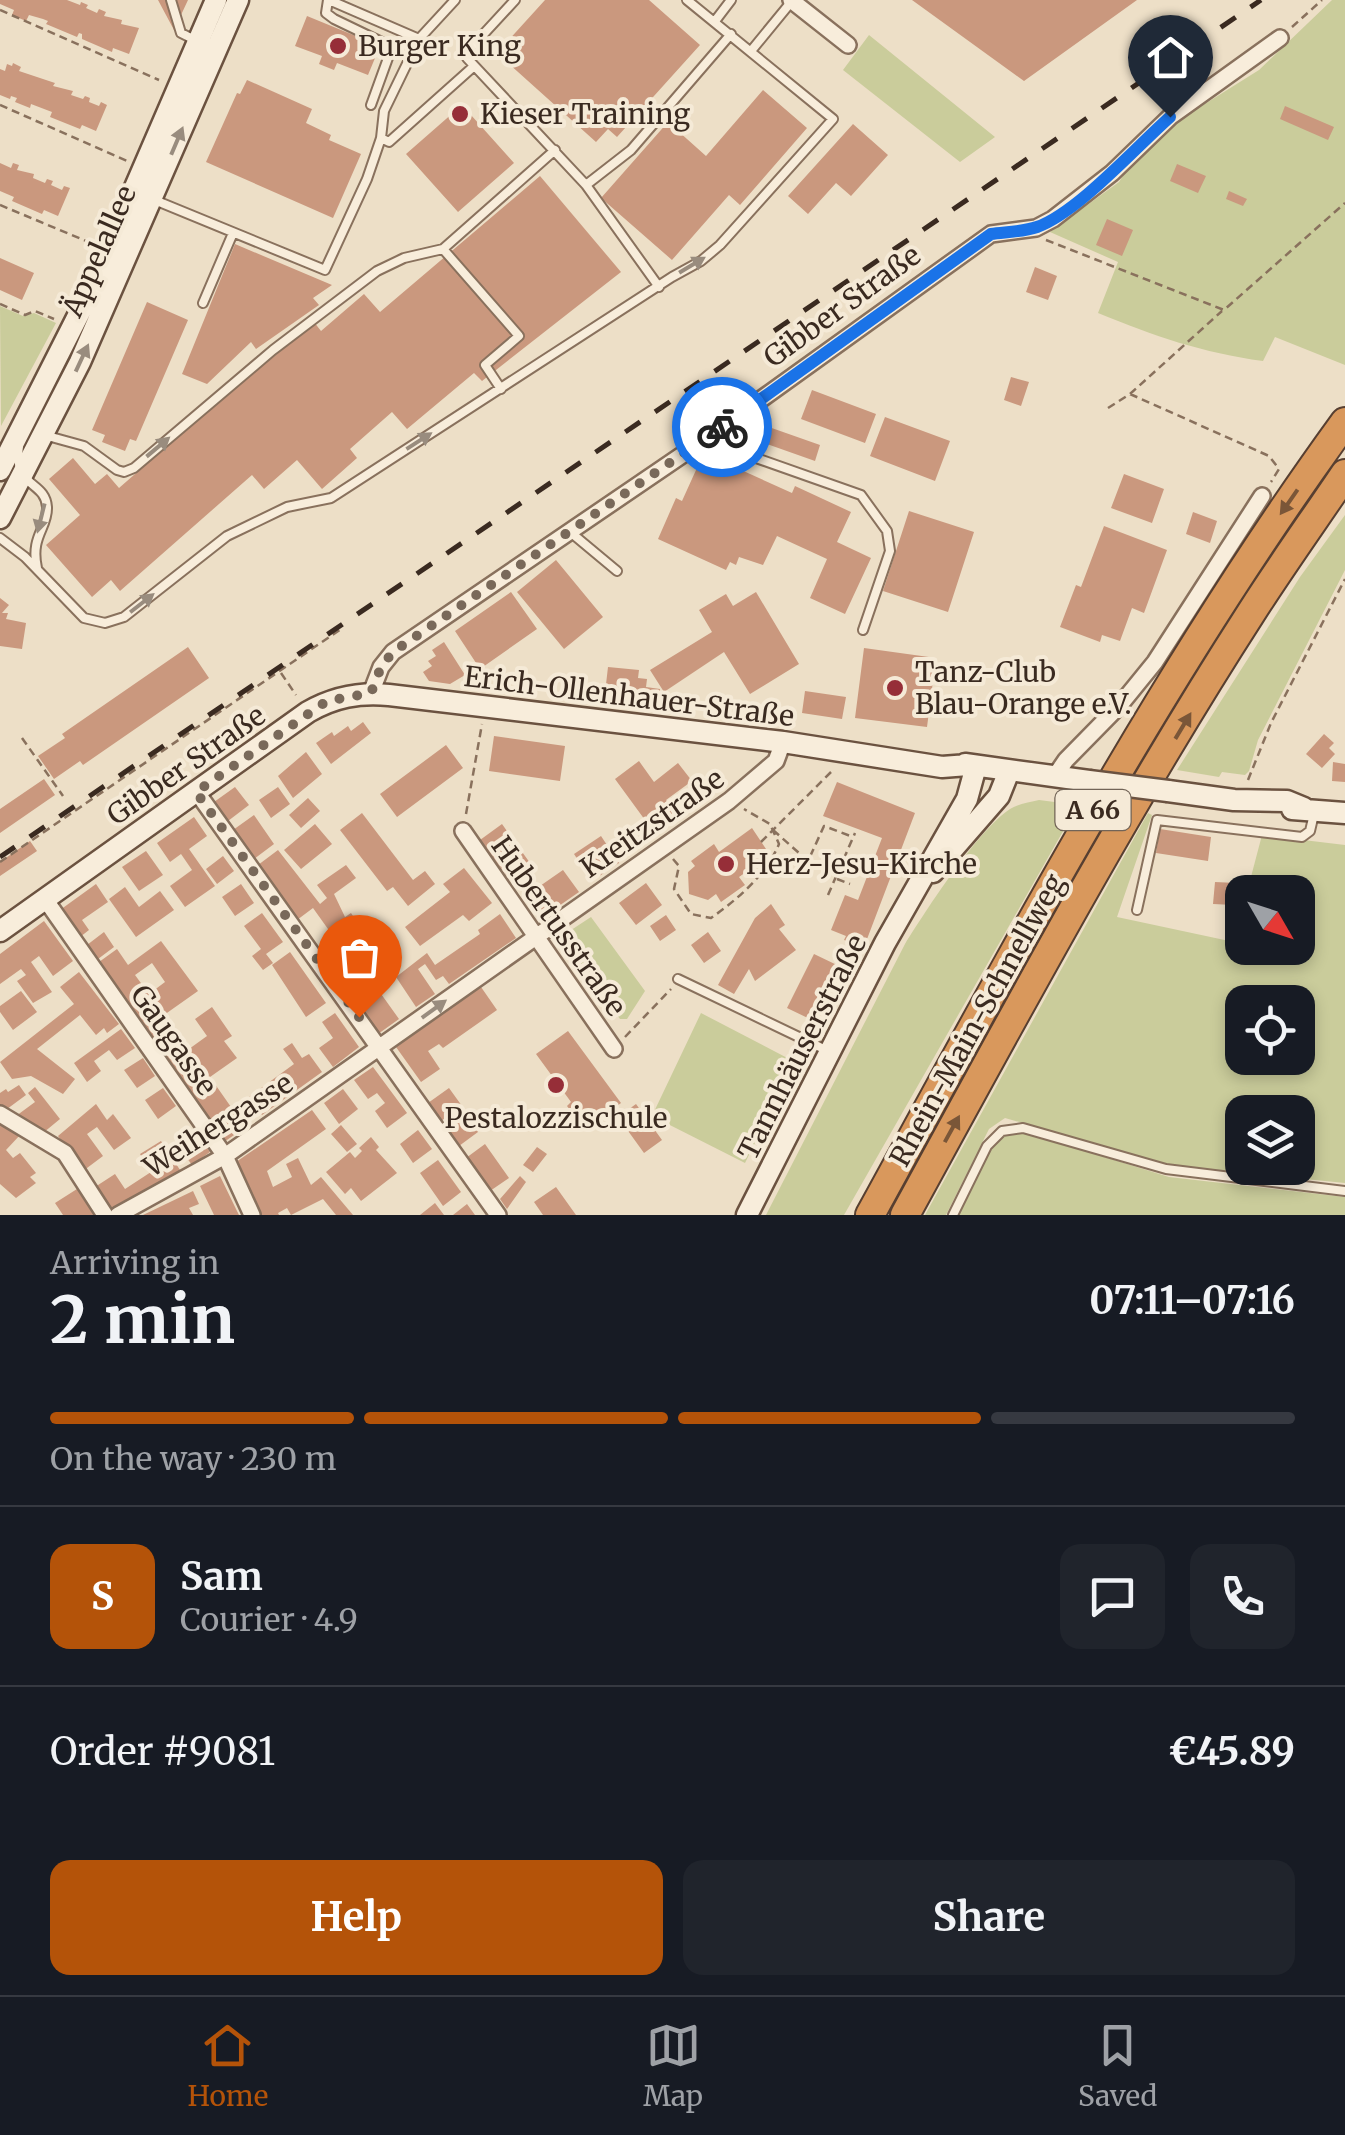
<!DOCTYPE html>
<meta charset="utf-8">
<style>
:root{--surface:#171b24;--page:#20242c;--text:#f1f3f6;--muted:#9ea1a6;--line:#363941;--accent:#b45309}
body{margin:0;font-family:Merriweather,serif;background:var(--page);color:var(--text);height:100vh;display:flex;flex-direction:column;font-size:38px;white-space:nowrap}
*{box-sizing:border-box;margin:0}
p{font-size:32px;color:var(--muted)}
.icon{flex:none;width:55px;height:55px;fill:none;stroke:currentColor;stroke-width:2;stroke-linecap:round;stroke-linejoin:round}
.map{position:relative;height:1215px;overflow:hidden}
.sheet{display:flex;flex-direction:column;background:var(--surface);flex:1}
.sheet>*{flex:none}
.needle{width:65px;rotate:129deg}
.fabs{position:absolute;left:1225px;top:875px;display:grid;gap:20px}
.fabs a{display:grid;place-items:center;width:90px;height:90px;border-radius:20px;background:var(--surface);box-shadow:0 5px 15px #0003;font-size:50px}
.pin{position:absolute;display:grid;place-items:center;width:85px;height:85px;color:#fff;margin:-102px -42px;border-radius:50% 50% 50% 0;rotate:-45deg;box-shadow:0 0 10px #0007}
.pin .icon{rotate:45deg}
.courier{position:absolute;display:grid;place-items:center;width:100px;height:100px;margin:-50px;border:8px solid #1a73e8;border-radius:50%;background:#fff;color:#222;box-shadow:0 2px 12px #0007}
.headline em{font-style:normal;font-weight:700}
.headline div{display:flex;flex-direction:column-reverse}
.headline{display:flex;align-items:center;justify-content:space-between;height:170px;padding:0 50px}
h1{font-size:65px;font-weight:700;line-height:75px}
.bar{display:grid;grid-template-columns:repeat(4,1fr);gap:15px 10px;align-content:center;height:120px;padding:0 50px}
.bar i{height:12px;border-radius:8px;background:var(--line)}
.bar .active{background:var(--accent)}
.bar p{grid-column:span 4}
.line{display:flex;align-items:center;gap:25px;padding:0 50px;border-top:2px solid var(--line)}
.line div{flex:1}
.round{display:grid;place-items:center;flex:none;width:105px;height:105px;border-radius:20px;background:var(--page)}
.action{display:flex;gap:20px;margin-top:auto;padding:20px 50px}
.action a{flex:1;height:115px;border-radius:20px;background:var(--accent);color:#fff;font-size:40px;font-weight:700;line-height:115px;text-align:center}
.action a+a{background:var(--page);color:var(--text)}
.tab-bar{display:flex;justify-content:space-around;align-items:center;height:140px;border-top:2px solid var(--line);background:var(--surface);font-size:28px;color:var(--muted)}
.tab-bar a{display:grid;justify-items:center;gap:5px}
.tab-bar .active{color:var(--accent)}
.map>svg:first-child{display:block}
.green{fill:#cacc9b;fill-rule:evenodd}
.building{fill:#ca987e;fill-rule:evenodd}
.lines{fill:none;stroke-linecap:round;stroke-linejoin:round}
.lane-casing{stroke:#89715d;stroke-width:12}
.street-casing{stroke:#89715d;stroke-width:20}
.secondary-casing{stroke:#6b5240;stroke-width:25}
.highway-casing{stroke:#573f31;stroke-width:32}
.path{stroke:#89715d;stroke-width:2.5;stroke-dasharray:8 5;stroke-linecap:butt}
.lane{stroke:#f8eddb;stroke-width:8}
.street{stroke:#f8eddb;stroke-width:15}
.secondary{stroke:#f8eddb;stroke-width:20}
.highway{stroke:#d9985c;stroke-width:28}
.rail{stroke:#3a2a20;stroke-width:5;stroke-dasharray:18 18;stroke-linecap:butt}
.secondary-bridge-casing{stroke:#6b5240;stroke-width:25;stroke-linecap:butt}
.secondary-bridge{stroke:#f8eddb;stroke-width:20}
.oneway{fill:#998c7e}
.oneway2{fill:#7a5638}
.done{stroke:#79695a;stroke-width:10;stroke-dasharray:0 18}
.route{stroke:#1a73e8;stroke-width:12}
.poi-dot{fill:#962e38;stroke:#f5ead7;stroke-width:4}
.labels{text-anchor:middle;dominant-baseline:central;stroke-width:8;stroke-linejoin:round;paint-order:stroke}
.shield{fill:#f5ead7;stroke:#726457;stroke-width:2.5}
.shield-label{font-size:25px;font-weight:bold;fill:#3a2a20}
.poi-label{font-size:28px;fill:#3a2a20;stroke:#f5ead7;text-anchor:start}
.street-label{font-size:28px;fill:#3a2a20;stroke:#f5ead7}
</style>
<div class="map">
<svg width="1345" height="1215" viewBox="0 0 1345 1215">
<rect width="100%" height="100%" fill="#eddfc7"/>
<!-- green -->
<path class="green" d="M1332,0H1345V365L1275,337L1263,361C1203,353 1154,336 1098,313L1118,262L1050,232L1119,182L1135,157L1184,117L1259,70Z
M869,35L995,137L960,162L843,70Z
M0,306L23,316L34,313L56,323L1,426Z
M1345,515V570L1258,740L1249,771L1245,775L1222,772L1219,777L1177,770L1300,577Z
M1039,800L1078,805L844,1215H766L905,944C927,909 977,831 1010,809C1018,804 1030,802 1039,800Z
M1148,813L1152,815L1117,917L1234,942L1242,910V948H1298V892H1247L1262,835L1345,845V1183L1175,1166L1005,1118L989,1129L946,1215H925ZM1242,1002H1298V1058H1242ZM1242,1112H1298V1168H1242Z
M591,917L645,991L627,1019H620L559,938Z
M701,1013L795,1062L745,1163L652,1116Z
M1024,1132L1169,1177L1345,1197V1215H956L990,1146L1004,1134Z"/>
<!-- building -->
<path class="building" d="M0,0H67L80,5L81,2L88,5L86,8L97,13L99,9L106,12L104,16L122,20L121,24L139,28L129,54L113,48L112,52L82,39V34L79,33L77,37L46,24L48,21L43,19L29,15L26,21L12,15L14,10L0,4Z
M158,0H188L174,30Z
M545,0H649L700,45L617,137L608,129L596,142L497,53Z
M912,0H1137L1024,81Z
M307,16L380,46L368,75L337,63L334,70L319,64L322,56L295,46Z
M13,63L21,67L19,71L55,83L53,86L73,91L71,95L83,99L85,96L90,98L89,102L99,106L101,102L107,105L96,131L82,125L80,129L50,117L52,112L31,104L30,108L15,102L17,98L11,96L10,99L0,95V69L5,71L7,64L12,66Z
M247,80L312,109L306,123L331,135L329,140L361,154L333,218L206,162L237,93L240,94Z
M763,90L807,128L740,205L729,195L672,260L601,198L668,122L706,156Z
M462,105L514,163L458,212L406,154Z
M1285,106L1334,127L1328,140L1280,119Z
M853,124L888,155L851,196L836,183L808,214L788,196Z
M0,163L11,168L13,163L19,165L17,170L34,174L33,178L45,183L47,179L53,181L51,185L62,190L64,186L70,188L58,216L44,210L42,214L12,201L14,197L0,191Z
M1177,164L1206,176L1198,193L1170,181Z
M540,176L621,272L482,381L474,373L407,429L392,412L350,449L357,458L322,489L297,460L264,489L252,475L120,591L111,580L92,597L46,545L80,515L49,479L73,458L95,484L107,474L119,488L268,358L270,360L314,322L321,331L364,294L380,312Z
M1229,191L1247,199L1243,206L1226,199Z
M1107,219L1133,230L1122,256L1096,245Z
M235,244L332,285L313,298L319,305L256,349L251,342L207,384L182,374Z
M0,258L34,273L22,300L0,290Z
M1035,267L1057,276L1048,300L1026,292Z
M147,302L188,320L136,441L130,439L125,451L102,442L105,435L92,430Z
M1011,377L1029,382L1021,406L1004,400Z
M812,390L876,414L865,443L801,419Z
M885,417L950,441L935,481L870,456Z
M766,426L820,445L815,461L761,442Z
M710,456L792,493L795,486L851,512L837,542L871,558L845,614L810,598L827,559L777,536L763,565L739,557L736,565L730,562L726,570L658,539L676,498L682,501L701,459Z
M1124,474L1164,489L1152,523L1111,508Z
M909,511L974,532L948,612L883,591Z
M1193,512L1217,521L1210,543L1186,534Z
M1104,526L1167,550L1144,613L1132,608L1120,641L1102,635L1100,642L1060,627L1076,585L1081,587Z
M556,560L603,617L564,649L517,592Z
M511,592L537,629L480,669L455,631Z
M756,592L799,664L750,694L724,652L664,692L650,670L712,632L699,610L726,594L733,606Z
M0,598L9,605L2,613H8L6,619L26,623L22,649L0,646Z
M444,642L465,675L450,684L429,681L423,672L432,666L428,661L436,656L432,650Z
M188,647L209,678L83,765L80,761L54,779L38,756L65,738L62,734Z
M864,648L936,658L927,727L855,718Z
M608,667L639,670L638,678L647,679L646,687L660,689L659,699L605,693Z
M805,691L846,697L842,719L802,713Z
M363,722L371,733L331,764L316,743L332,732L334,736L348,726L351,731Z
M1324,734L1334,743L1329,748L1335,754L1322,768L1306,754Z
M494,736L565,746L560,781L489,771Z
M446,745L463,768L397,817L380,794Z
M306,752L322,774L293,798L278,776Z
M639,761L654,782L678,763L692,781L666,800L676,814L653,831L615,779Z
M1333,762L1345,764V782L1332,781Z
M44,779L55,795L0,833V809Z
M837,782L915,813L864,947L844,940L846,936L831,930L845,895L858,900L882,838L823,816Z
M235,787L249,805L228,821L214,802Z
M278,787L290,804L271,818L259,800Z
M308,798L320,811L301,828L289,815Z
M362,813L413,880L425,871L435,884L408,906L393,887L387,891L340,830Z
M254,815L274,844L254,859L233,830Z
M194,817L207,836L189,849L215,886L185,907L170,886L192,870L181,854L170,862L157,843Z
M315,824L332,844L301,869L284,850Z
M502,824L530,863L509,879L480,840Z
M752,828L770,855L739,877L745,885L721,902L716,894L708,900L689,894L688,872L695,866L691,861L714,844L719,852Z
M1160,829L1211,837L1208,861L1156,853Z
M601,836L619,863L592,881L574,854Z
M30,841L37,851L0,876V862Z
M278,850L320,904L327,898L317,885L346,865L356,878L334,894L345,917L351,913L394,979L379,991L399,1019L378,1034L358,1005L375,994L336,935L333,936L313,908L297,920L258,865Z
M146,851L163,875L139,891L122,867Z
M223,856L234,871L217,884L206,869Z
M464,868L492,903L469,921L463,915L420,946L405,927L450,892L443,884Z
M563,870L579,892L543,917L527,895Z
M1215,882L1236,883L1234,905L1213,904Z
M646,883L662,905L636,925L619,903Z
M96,884L108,902L82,920L89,930L80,937L60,910Z
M241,884L254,903L235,916L222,897Z
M125,887L139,907L160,891L174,910L136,937L109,899Z
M771,904L785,925L779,929L796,950L755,981L749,969L734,994L718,985L755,918Z
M262,913L283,942L266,954L273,963L263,970L252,956L261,949L244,926Z
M500,914L516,938L449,984L443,976L436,980L425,964L418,969L435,994L416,1007L396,977L427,953L435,965L480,934L478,930Z
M666,915L676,930L660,941L650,926Z
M44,921L73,961L53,976L39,956L31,962L52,992L33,1003L17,981L26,975L21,969L0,984V954Z
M104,932L114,947L98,959L87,945Z
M708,932L721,951L704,963L691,945Z
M161,941L198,991L164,1015L176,1033L158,1046L99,962L117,949L128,965ZM152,963L165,982L149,994L135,975Z
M290,952L326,1003L306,1017L272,965Z
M814,954L839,966L812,1020L787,1008Z
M79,972L119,1024L107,1033L104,1028L96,1035L80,1015L37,1049L75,1079L63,1094L31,1076L12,1079L0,1062L74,1004L60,987Z
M481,987L497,1010L443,1048L439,1044L428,1051L440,1069L421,1082L396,1047Z
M21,991L37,1012L13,1030L0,1012V1006Z
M212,1007L232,1036L224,1041L237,1058L210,1077L238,1117L243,1114L250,1124L224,1142L165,1058L185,1044L189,1049L207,1036L195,1019Z
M335,1013L359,1047L333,1067L319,1048L333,1038L322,1022Z
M121,1029L135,1048L117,1060L109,1050L94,1061L101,1071L87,1082L74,1063Z
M568,1031L621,1103L585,1130L567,1106L571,1102L536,1054Z
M292,1043L302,1058L309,1054L322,1072L262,1115L249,1097L294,1064L283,1049Z
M143,1058L155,1076L137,1088L124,1070Z
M373,1067L407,1113L387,1128L375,1111L385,1103L377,1093L368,1099L354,1080Z
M19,1085L26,1095L3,1112L0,1107V1093L6,1089L8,1092Z
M35,1087L60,1119L43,1133L16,1116L35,1102L28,1093Z
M163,1088L176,1106L158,1119L145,1100Z
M449,1088L462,1106L441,1121L428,1103Z
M343,1089L358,1109L339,1124L324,1103Z
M96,1104L107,1120L113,1114L131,1138L114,1150L97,1127L87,1134L103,1156L83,1171L58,1136Z
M636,1104L662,1140L644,1153L618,1117Z
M312,1110L326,1129L267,1171L273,1187L292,1177L286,1164L298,1158L311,1185L321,1177L353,1215H336L323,1199L291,1215L287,1208L278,1213L279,1215H261L236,1162Z
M465,1115L478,1132L459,1146L446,1129Z
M0,1122L21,1134L6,1150L13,1158L20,1153L36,1173L30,1177L36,1183L16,1198L0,1184Z
M341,1125L357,1144L347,1152L331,1134Z
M418,1130L432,1149L413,1163L400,1144Z
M197,1133L210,1152L192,1165L178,1146Z
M371,1137L379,1147L376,1150L397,1173L361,1201L351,1188L345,1194L326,1172L350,1152L355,1158L362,1151L359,1148Z
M161,1141L180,1170L112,1214L95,1187L115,1174L125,1189L151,1172L140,1154Z
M485,1144L509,1178L490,1191L466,1158Z
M537,1147L547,1154L533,1172L523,1165Z
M438,1160L461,1192L443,1206L420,1173Z
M220,1176L236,1209L239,1215H214L200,1186Z
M520,1176L526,1182L507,1209L500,1199Z
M556,1187L576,1215H543L534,1202Z
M77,1189L94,1215H63L55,1203Z
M193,1191L199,1204L189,1208L193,1215H143Z
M435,1203L444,1215H420Z
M467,1204L475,1215H453Z"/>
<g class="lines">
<defs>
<path id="lane" d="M171,0L181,33L195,40
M328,0L326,13L334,19L392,47L371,105
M329,0L419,39
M515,0L467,52V58L586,185L631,150L731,34
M715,21L731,0
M751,51L792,1
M381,138L384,111L419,39L455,0
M586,185L659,287
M152,199L325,270L367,179L381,138L389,142L473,67
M203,303L233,233
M501,389L485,365L519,336L443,249L555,150
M44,435L84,446L117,470L124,472L134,468L273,350L377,271L404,258L443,249
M710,436L722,446L861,495L887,531L890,551L863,630
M19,446C13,489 45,480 47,507C48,528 30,536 37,568
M569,531L617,571
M0,538L25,557L84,618L105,623L124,617L227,536L287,507L331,498L672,277L701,261L720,245L833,119L687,0
M1137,910L1157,820L1302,837L1310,831L1314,814
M678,979L826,1050
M953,1215L987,1146L1002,1131L1023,1128L1166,1169L1345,1191"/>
<path id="street" d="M791,0L848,45
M371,693L381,667L393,652L710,436L991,234L1036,228L1053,219L1112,173L1170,117L1280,38
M1055,776L1066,760L1120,705L1155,662L1262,496
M196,791L498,1215
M463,831L614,1049
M45,899L225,1156L252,1215
M0,1114L65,1153L105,1215
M118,1215L225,1156L729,801L776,761L783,742"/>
<path id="secondary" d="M0,470L88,296L216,0
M0,518L80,362L238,0
M965,764L1089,781
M1168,791L1234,800L1287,801L1304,808
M1292,809L1345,813
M933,872L999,796L1009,771
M0,931L308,712C334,697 359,692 389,695L783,742L942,767L968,765
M747,1215L885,943L967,799L976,766"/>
<path id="highway" d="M870,1215C1018,945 1163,672 1345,422
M905,1215C1016,1012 1126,807 1251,613C1281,566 1314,520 1345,474"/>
</defs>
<!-- lane casing -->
<use href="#lane" class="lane-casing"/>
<!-- street casing -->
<use href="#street" class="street-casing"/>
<!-- secondary casing -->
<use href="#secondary" class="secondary-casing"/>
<!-- highway casing -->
<use href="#highway" class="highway-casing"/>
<!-- path -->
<path class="path" d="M0,10L159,80
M1292,27L1322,0
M0,105L127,161
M0,205L91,243
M1046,240L1224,310L1345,203
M0,304L25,315L35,311L54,319
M1130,394L1269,456L1279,469L1271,482
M1108,408L1130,394L1222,311
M281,673L296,695
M22,738L63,796
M1248,780L1271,723L1345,579
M466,814L482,724
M773,830L808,861L824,826L853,837
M761,842L834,769
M673,859L679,866L674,889L691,914L711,918C738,899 766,875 779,844L770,824L744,809
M0,862L341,629
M837,879L850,884
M828,895L855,833
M625,1037L671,989"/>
<!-- lane -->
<use href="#lane" class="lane"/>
<!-- street -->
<use href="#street" class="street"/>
<!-- secondary -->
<use href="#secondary" class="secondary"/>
<!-- highway -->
<use href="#highway" class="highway"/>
<!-- rail -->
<path class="rail" d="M0,857L1261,0"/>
<defs>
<path id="secondary-bridge" d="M1089,781L1168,791"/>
</defs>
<!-- secondary-bridge casing -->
<use href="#secondary-bridge" class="secondary-bridge-casing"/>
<!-- secondary-bridge -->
<use href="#secondary-bridge" class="secondary-bridge"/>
</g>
<!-- one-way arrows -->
<defs><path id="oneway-solid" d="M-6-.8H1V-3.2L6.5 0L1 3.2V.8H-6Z" transform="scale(2.5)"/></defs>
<g class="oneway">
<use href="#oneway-solid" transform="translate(177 141) rotate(-67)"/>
<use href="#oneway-solid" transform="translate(692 265) rotate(-31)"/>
<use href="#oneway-solid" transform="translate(82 358) rotate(-65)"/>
<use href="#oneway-solid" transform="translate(419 441) rotate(-33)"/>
<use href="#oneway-solid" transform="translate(158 447) rotate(-40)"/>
<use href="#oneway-solid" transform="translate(41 518) rotate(104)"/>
<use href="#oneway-solid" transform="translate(142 603) rotate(-38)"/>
<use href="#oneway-solid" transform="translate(434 1009) rotate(-36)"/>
</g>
<g class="oneway2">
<use href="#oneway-solid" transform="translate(1289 502) rotate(125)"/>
<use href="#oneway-solid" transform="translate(1183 726) rotate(-59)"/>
<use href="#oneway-solid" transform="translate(952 1129) rotate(-61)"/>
</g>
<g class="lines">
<!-- done -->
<path class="done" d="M359,1017L196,792L327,701L371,693L381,667L393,652L722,427"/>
<!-- route -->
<path class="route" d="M722,427L991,234C1005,232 1023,232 1037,227C1077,213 1136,147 1170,117"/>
</g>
<!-- markers -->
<g class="poi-dot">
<circle cx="338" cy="46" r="10"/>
<circle cx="460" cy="114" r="10"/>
<circle cx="895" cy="688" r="10"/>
<circle cx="726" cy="864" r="10"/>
<circle cx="556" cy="1085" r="10"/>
</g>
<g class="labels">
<!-- shield labels -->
<rect class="shield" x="1055.5" y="790" width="75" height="40" rx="8"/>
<g class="shield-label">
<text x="1093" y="810">A 66</text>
</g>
<!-- poi labels -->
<g class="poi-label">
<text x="358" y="46">Burger King</text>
<text x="480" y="114">Kieser Training</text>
<text x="915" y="672">Tanz-Club<tspan x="915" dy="32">Blau-Orange e.V.</tspan></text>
<text x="746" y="864">Herz-Jesu-Kirche</text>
<text x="556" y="1118" text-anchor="middle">Pestalozzischule</text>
</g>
<!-- street labels -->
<g class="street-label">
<text transform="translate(99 251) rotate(-66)">Äppelallee</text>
<text transform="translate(842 306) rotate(-36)">Gibber Straße</text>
<text transform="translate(629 696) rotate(7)">Erich-Ollenhauer-Straße</text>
<text transform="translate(186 765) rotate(-35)">Gibber Straße</text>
<text transform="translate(652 823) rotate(-35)">Kreitzstraße</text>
<text transform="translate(559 926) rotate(55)">Hubertusstraße</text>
<text transform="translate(977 1020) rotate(-61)">Rhein-Main-Schnellweg</text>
<text transform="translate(174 1040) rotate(55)">Gaugasse</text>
<text transform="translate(802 1047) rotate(-63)">Tannhäuserstraße</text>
<text transform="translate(218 1125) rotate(-32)">Weihergasse</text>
</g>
</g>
</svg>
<div class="fabs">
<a><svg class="needle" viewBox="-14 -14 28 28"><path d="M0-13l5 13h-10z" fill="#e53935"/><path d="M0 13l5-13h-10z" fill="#9ea1a6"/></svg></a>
<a><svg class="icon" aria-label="locate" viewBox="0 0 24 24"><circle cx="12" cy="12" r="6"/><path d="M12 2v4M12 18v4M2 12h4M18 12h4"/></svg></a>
<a><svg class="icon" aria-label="layers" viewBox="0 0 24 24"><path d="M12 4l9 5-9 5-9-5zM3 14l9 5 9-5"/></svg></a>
</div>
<div class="pin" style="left:359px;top:1017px;background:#ea580c"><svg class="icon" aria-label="bag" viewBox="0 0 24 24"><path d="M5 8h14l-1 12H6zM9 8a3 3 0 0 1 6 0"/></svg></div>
<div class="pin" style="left:1170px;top:117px;background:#1f2937"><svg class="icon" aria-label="home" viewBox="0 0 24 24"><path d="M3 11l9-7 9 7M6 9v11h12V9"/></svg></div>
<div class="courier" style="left:722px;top:427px"><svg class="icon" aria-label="bike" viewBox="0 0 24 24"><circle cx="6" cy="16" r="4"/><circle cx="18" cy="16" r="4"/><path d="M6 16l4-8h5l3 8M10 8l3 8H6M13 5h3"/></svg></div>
</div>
<section class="sheet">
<div class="headline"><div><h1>2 min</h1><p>Arriving in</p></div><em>07:11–07:16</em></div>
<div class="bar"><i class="active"></i><i class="active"></i><i class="active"></i><i></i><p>On the way · 230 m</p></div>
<div class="line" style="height:180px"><b class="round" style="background:var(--accent);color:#fff">S</b><div><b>Sam</b><p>Courier · 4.9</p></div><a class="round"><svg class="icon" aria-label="chat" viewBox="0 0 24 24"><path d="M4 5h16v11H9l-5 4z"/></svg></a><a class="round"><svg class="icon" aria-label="phone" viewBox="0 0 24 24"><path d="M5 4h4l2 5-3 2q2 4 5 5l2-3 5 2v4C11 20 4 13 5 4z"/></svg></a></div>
<div class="line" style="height:130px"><div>Order #9081</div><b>€45.89</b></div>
<div class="action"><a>Help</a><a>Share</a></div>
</section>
<nav class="tab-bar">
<a class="active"><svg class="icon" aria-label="home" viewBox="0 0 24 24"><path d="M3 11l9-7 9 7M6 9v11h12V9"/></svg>Home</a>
<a><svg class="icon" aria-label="map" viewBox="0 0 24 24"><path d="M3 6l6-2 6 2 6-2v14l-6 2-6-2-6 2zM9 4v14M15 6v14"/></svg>Map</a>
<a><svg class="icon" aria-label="saved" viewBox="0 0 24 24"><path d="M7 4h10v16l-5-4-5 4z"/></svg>Saved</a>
</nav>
